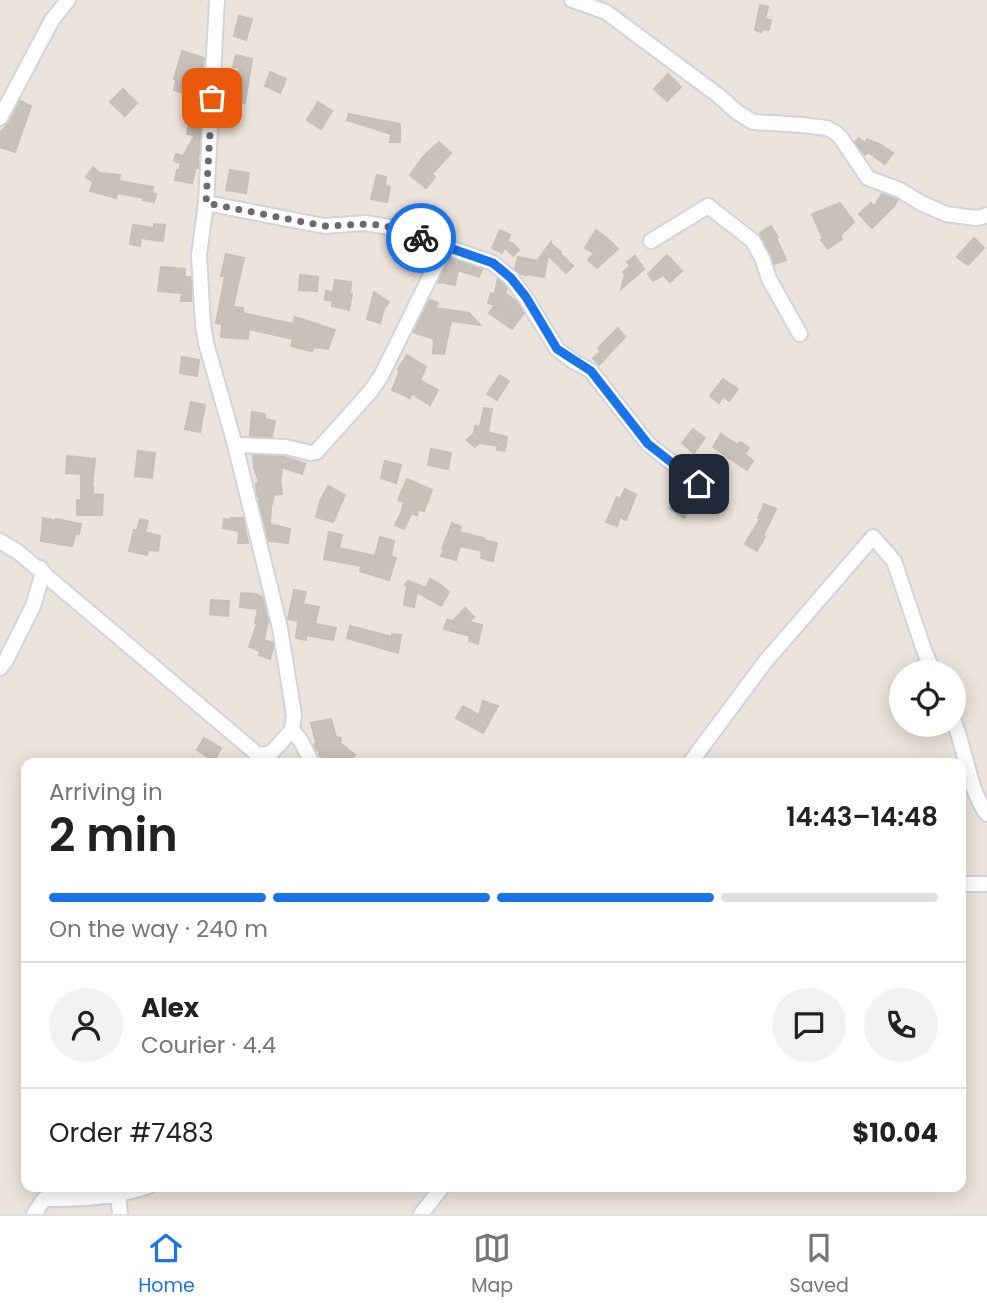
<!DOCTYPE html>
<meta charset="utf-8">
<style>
:root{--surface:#fff;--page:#f2f2f2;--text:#222;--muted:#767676;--line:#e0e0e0;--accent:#1a73e8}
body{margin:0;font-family:Poppins,sans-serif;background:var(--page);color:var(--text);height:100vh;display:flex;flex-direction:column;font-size:26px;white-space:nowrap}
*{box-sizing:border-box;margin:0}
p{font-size:23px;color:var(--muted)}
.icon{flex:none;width:38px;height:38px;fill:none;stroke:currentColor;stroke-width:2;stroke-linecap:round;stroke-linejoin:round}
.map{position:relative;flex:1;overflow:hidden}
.details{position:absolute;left:21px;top:758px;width:945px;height:434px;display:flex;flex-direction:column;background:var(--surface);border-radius:14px;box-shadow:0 4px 18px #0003}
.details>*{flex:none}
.controls{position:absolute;left:889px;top:660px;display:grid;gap:14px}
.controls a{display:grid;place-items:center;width:77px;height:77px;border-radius:50%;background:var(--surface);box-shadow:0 4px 18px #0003;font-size:35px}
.pin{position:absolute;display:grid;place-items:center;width:60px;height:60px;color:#fff;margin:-30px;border-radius:14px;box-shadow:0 4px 10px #0006}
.courier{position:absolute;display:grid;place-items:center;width:70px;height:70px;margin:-35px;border:5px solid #1a73e8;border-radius:50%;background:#fff;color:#222;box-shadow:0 2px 9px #0007}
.headline em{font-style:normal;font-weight:600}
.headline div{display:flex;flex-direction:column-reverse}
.headline{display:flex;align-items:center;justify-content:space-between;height:119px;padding:0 28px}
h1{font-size:46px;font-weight:600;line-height:52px}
.bar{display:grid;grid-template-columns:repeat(4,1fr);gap:10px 7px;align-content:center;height:84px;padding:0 28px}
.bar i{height:9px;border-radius:5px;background:var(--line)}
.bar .on{background:var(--accent)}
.bar p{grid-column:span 4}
.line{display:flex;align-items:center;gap:18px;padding:0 28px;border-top:2px solid var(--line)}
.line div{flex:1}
.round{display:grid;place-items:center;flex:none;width:74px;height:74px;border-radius:37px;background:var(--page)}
.dock{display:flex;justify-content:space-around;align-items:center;height:98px;border-top:2px solid var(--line);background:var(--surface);font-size:19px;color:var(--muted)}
.dock a{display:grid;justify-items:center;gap:4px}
.dock .on{color:var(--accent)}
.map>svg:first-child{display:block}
.building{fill:#c7c1ba;stroke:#c7c0b4;stroke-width:2}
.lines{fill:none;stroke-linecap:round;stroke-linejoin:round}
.minor-casing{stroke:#cfd3e2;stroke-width:18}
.minor{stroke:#fff;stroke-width:14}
.done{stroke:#6d6a67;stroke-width:7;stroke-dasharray:0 12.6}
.route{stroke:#1a73e8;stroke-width:9}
</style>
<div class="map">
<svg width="987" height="1214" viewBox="0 0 987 1214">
<rect width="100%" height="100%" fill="#ece4da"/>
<!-- building -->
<path class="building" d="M760,5L768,7L765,19L771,20L769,30L762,29L761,32L755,30Z
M239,16L252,19L246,40L234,36Z
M182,51L204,58L198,97L174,90L176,79H174Z
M236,55L252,59L245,103L231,100L229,110L221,108L223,92L228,93L230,86L235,88L239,68L233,67Z
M270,72L286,79L280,93L265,86Z
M668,74L681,87L667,101L654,89Z
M123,89L137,103L125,116L110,102Z
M20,101L31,106L15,152L0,147V133L9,123Z
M318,102L332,111L321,129L307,120Z
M193,106L202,108L199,123H201L199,155L197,159L199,160L198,168L196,167L192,183L175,180L177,170H179L181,163L174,161L176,154L183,156L195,135L187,134Z
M349,114L400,124V142H390L391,134L347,120Z
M859,138L865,143L867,139L881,145L893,153L885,164L868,152L865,155L855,142Z
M439,142L451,153L432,174L435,177L426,188L410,175L423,157Z
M93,167L100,173L120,175L119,181L153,187L152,193L156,194L154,202L143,200L144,198L117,193L116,198L90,191L93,182L86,177Z
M230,170L249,173L246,193L226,190Z
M377,175L386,177L385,186L390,187L387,202L371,199Z
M882,194L898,200L893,207L872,228L859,214L871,203L874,207Z
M840,203L854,222L840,236L842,239L828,249L821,240L823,239L812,214Z
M154,224L165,225L163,241L141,238L140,246L130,244L133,225L154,228Z
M771,226L778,237L776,238L786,260L774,264L760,233Z
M500,230L510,235L507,242L512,243L519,250L513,256L505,247L502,253L492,248Z
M596,230L609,240L618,249L597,268L588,260L594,253L585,248Z
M974,238L984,248L968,265L957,257Z
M551,242V244L561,252L560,253L573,266L566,273L548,255L544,277L526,274V275L520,274L515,269L518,257L537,261Z
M226,254L244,258L233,307L243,308V313L293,324L295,317L335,330L328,349L314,347L312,351L291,346L293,339L249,329L248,339L221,337L222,324L216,323L225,276H221Z
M667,255L682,271L670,282L663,275L653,281L648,274Z
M635,256L644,269L621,289L625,274L623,272L630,266L627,262Z
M450,258L482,269L479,277L458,270L455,285L441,282L440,283L438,282Z
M161,267L185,269V277H191V301H181L182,293L158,291Z
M300,275L318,277L317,291L299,290Z
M498,279L507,288L505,293L517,302L524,313L512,329L489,313L495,305L488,303L491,293L494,295Z
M335,280L351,282L350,294H352L349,310L332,306L333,301L325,300L326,291L333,292Z
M374,292L389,302L384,309L380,323L367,319Z
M430,300L438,303L436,308L469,313L480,325L451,321L444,354L433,353L434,339L413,332Z
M618,328L625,337L599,365L593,358L601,351L598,348Z
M407,355L426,367L420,380L438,390L430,405L411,393L410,398L392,390L400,371L398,369Z
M182,357L199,360L197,376L180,373Z
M500,375L509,381L497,400L487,394Z
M723,379L738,389L729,401L723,396L719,403L710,396Z
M191,402L205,405L200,432L185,429Z
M484,408L492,409L488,432L507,437L505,451L497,450L498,446L479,443L475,447L467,440L474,433L475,426L480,427Z
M252,412L265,414V419L275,421L272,437L250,436Z
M693,429L705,438L694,453L682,443Z
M721,434L738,445L740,442L749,448L745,454L753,461L747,470L713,447Z
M431,449L451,453L448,469L428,465Z
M138,451L155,453L152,478L135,476Z
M253,455L285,457L305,464L302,474L282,467L281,478H280L282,494L274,495L271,507L270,524L290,529L288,543L269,541L259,502L260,497H258L257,493L256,484L259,483L254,467Z
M67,456L95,459L92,487H93V494L103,495L102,515H77V500H81V474L66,473Z
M385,461L401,465L396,483L381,478Z
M407,479L432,490L424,511L418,509L417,515L411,514L404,529L395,525L401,513L404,502L398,500Z
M328,486L345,495L333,522L316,517L320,501Z
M625,489L636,495L626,520L620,517L617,526L606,522L617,497L620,499Z
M687,489L698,495L684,518L669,508L675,498L680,501Z
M764,504L776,509L763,536L765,537L757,551L745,544L760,519L758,518Z
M43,518L56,521V519L81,524L79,534L76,533L72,546L41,541Z
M231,518H243L248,543H238L239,531L223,528L224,519L231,520Z
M140,519L148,521L145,532L160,536L158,551L148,550L147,555L129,551L134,530L137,531Z
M452,523L461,527L459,532L484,538V540L497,543L493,561L481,558L482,551L460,546L456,560L441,556L444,550L442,549Z
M329,532L342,535L339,548L375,556L380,537L394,541L391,556L396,558L389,580L360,571L361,566L324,559Z
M430,579L441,585L449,592L441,606L417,592L414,607L404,605L407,586L405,585L408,581L426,588Z
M294,590L306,592L303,604L319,607L315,624L336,628L333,640L306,635V640L296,638L298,621L288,619Z
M241,593L256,594L262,597L268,621L264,640L273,643V648L270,659L259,655L260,651L249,647L257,624L255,623L258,609L240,607Z
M211,600L229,601L228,616L210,614Z
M465,608L474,617L469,622L482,625L478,644L469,641L470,636L444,629L447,620L453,621Z
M350,626L392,637V634L401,635L398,653L347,638Z
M483,701L498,706L483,733L456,718L463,706L479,715Z
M331,719L336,737L341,738L340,743L355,755L349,763H332L319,755L320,753L314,745L316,742L311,723Z
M204,738L221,748L214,761L197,750Z"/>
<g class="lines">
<defs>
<path id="minor" d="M572,0L606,12L719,96L737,112L753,122L802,125L827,128L836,133L841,138L868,178L900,190L921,203L946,214L976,218L982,217L987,215
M0,118L52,20L68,0
M206,203L324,226L365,223L389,227L493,263L511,278L525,297L557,349L573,361L591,371L648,444L699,484
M651,241L708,206L753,241L763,260L769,279L800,334
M235,445L286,447L311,453L316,452L370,392L381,376L445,247
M0,541L18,552L257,754L264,755L272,752L292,730L294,715L280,628L235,445L206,343L203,325L199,255L206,203L217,0
M0,668L6,660L33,606L43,572L40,568
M954,722C966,751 969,791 987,814
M292,730L301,741L312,763
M690,763L765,662L873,537L894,561L924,650L933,672
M961,884H987
M118,1194L120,1214
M34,1214L44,1199C79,1199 115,1198 149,1186
M421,1214L443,1186"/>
</defs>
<!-- minor casing -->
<use href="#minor" class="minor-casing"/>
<!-- minor -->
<use href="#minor" class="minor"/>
</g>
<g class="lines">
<!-- done -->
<path class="done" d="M212,98L206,203L324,226L371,224L389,227L421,238"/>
<!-- route -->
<path class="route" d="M421,238L493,263L511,278L526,297L557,349L591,371L648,444L699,484"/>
</g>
</svg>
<div class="controls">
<a><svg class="icon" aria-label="locate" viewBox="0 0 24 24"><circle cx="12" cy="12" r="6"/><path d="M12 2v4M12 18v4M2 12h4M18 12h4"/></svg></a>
</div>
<div class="pin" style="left:212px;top:98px;background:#ea580c"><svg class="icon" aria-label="bag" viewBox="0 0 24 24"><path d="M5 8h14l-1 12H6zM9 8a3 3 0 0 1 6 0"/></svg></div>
<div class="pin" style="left:699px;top:484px;background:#1f2937"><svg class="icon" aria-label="home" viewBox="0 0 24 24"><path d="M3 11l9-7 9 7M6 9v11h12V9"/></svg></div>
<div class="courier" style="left:421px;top:238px"><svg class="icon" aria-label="bike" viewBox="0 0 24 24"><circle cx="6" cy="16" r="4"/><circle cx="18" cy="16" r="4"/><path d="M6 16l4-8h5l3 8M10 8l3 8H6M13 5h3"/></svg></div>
<section class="details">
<div class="headline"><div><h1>2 min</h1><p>Arriving in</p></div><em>14:43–14:48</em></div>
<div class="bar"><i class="on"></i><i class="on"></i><i class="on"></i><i></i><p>On the way · 240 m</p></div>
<div class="line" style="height:126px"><a class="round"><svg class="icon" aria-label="person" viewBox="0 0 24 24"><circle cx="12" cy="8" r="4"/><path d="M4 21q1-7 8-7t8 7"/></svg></a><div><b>Alex</b><p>Courier · 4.4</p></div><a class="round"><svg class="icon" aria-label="chat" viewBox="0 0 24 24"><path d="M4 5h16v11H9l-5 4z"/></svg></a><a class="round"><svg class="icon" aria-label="phone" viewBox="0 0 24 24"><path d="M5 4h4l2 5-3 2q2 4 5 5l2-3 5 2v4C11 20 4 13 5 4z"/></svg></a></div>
<div class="line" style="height:91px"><div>Order #7483</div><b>$10.04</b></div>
</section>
</div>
<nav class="dock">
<a class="on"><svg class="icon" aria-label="home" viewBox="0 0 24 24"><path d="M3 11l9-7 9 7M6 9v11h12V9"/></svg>Home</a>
<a><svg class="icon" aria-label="map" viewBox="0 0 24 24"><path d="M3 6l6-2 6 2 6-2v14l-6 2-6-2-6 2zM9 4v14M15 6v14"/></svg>Map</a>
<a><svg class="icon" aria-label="saved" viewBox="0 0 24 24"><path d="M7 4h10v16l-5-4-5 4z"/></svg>Saved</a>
</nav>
